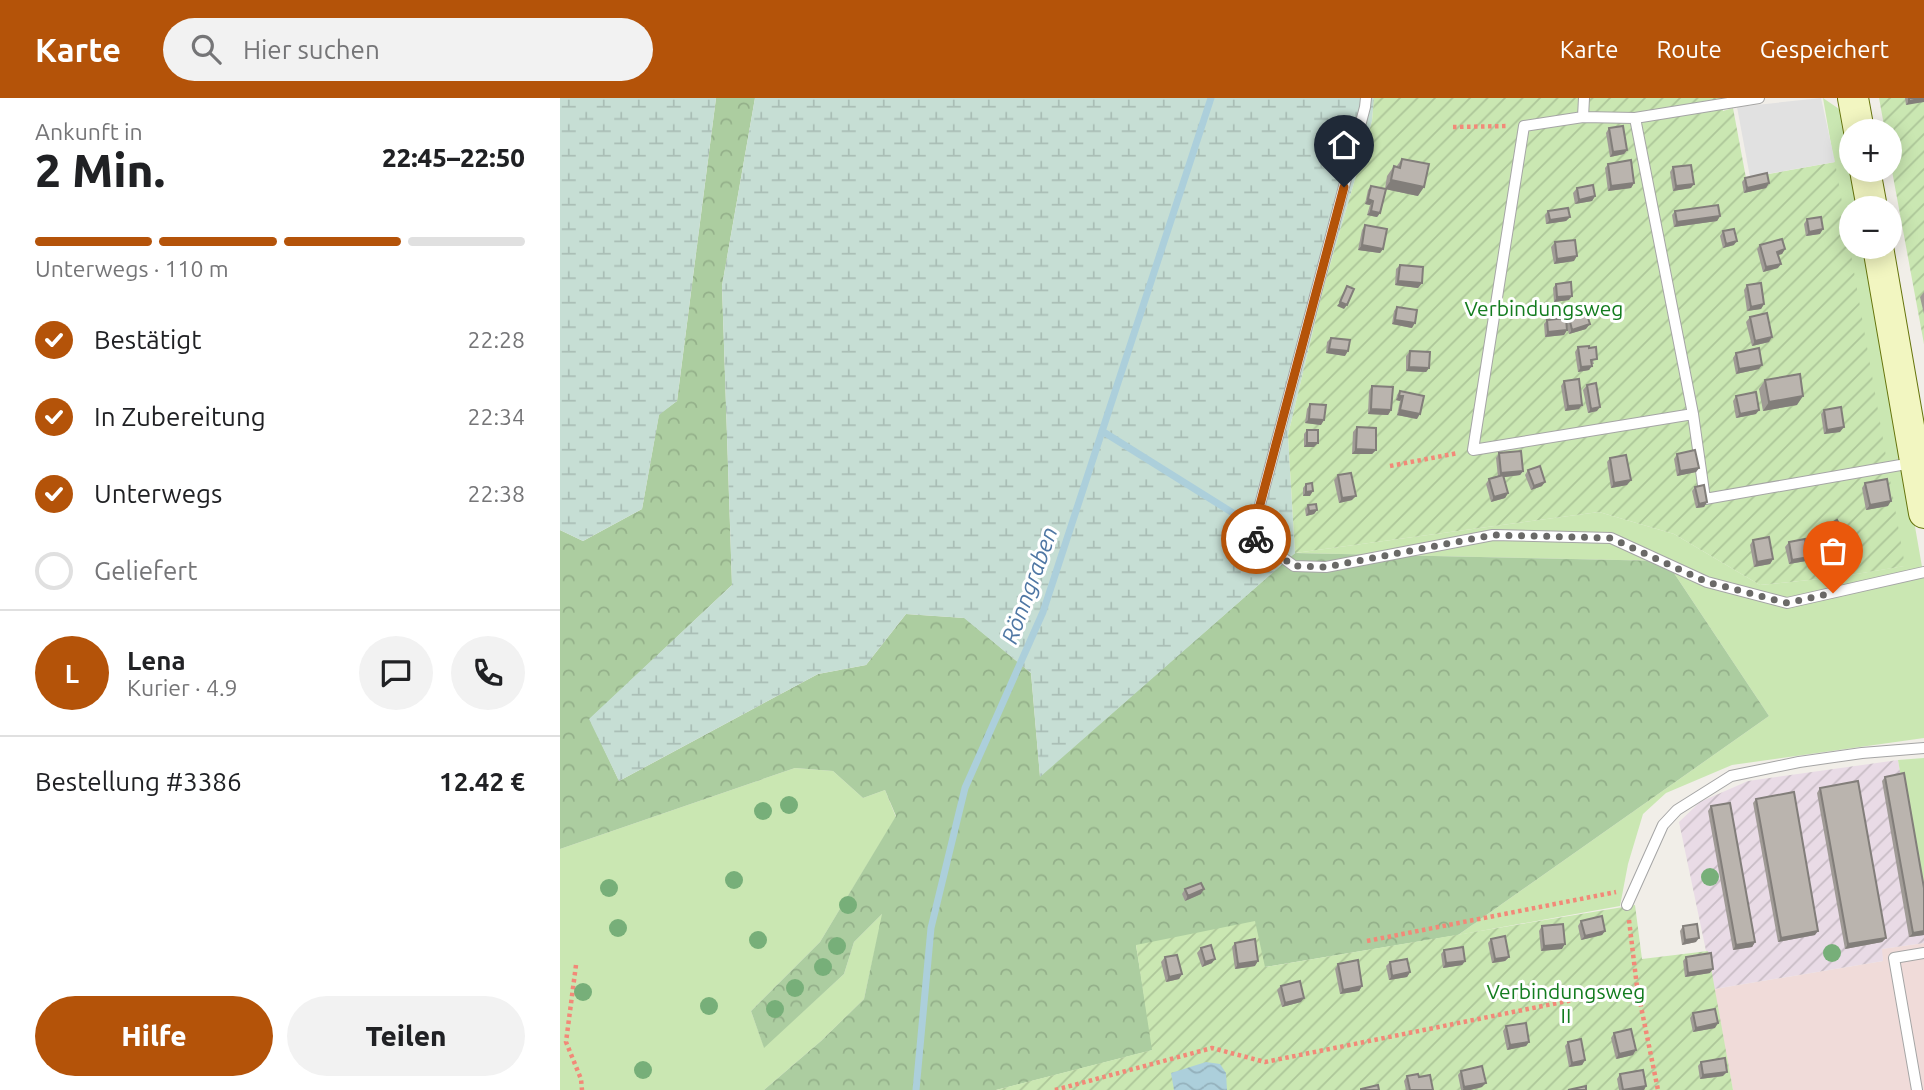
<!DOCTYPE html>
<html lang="de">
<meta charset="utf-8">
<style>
:root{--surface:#fff;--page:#f2f2f2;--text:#202124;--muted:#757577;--line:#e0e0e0;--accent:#b45309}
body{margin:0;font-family:Ubuntu,sans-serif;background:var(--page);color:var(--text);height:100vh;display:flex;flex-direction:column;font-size:26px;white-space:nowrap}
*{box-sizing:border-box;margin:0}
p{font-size:23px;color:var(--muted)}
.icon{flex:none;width:38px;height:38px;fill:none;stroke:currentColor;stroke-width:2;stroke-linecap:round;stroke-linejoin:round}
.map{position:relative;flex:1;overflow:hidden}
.side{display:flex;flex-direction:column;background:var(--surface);width:560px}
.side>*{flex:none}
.tools{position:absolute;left:1279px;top:21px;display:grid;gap:14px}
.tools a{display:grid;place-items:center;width:63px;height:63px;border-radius:50%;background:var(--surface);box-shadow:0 4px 18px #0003;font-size:35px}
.pin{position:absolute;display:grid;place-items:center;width:60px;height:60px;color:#fff;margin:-72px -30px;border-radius:50% 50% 50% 0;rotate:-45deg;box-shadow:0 0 7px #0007}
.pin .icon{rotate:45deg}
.courier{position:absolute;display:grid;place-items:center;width:70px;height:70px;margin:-35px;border:5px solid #b45309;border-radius:50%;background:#fff;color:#222;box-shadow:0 2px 9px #0007}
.summary em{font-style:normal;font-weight:800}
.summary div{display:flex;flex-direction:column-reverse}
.summary{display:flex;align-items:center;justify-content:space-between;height:119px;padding:0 35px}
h1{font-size:46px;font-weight:800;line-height:52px}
.bar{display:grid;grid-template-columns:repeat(4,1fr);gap:10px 7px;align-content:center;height:84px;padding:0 35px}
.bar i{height:9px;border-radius:5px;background:var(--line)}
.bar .current{background:var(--accent)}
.bar p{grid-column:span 4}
.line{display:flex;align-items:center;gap:18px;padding:0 35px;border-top:2px solid var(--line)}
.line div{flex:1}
.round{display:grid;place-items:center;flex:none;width:74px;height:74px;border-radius:37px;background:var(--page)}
ol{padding:0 35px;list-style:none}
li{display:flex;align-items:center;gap:21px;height:77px}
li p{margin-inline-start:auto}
li .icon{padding:7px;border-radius:50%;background:var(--accent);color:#fff;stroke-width:4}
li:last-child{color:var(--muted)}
li i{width:38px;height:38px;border:4px solid var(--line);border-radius:50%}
.action{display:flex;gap:14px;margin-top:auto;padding:14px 35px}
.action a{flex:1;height:80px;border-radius:42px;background:var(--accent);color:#fff;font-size:28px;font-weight:800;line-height:80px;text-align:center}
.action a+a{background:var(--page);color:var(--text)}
header{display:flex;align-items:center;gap:42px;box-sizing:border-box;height:98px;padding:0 35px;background:var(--accent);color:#fff}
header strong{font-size:33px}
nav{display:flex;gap:38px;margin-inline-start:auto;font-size:24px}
.search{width:490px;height:63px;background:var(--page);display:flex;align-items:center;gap:18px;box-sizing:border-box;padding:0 24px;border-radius:38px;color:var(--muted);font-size:26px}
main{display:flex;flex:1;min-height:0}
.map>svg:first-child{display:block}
.commercial{fill:#f0dbd9}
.industrial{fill:url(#industrial-furrows)}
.grass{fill:#cae7b2}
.forest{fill:url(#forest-crowns)}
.wetland{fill:url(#wetland-marsh)}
.garden{fill:url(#garden-furrows)}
.parking{fill:#e1e1e1}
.water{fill:url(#water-waves)}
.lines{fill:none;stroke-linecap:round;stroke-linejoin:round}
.stream{stroke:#accfdb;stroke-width:7}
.lane-casing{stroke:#a5a5a5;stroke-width:12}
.secondary-casing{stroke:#66740c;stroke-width:32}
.path{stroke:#f28978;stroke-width:4.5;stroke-dasharray:3.5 3.5;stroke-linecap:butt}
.lane{stroke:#fff;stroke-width:10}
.secondary{stroke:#f2f6c1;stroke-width:30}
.tree{fill:#77af79}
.wall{fill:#a09b96}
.shaded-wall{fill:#827e7a}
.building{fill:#bab4ae;stroke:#827e7a;stroke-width:2}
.done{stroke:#6a6967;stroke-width:7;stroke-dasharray:0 12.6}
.route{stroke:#b45309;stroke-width:9}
.labels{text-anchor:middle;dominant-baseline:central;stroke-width:6;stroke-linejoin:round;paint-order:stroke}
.park-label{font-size:21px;fill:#137c1f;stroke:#fff}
.water-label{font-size:23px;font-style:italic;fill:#4f77a4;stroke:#fff}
</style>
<header>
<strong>Karte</strong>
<div class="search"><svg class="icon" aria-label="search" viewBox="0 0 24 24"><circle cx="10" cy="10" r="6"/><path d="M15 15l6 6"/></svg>Hier suchen</div>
<nav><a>Karte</a><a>Route</a><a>Gespeichert</a></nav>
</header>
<main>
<section class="side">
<div class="summary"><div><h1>2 Min.</h1><p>Ankunft in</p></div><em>22:45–22:50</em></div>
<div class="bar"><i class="current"></i><i class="current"></i><i class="current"></i><i></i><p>Unterwegs · 110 m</p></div>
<ol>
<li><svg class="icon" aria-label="check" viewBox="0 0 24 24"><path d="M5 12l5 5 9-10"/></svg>Bestätigt<p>22:28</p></li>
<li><svg class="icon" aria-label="check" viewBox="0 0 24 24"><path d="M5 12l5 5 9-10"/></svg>In Zubereitung<p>22:34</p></li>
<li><svg class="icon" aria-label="check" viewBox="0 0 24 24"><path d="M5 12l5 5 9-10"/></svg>Unterwegs<p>22:38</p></li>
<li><i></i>Geliefert</li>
</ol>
<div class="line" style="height:126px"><b class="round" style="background:var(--accent);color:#fff">L</b><div><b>Lena</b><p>Kurier · 4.9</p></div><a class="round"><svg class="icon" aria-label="chat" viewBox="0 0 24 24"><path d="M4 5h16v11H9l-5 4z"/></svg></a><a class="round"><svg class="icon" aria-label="phone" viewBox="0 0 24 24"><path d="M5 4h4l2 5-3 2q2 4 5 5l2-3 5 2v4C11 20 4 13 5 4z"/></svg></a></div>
<div class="line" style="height:91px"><div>Bestellung #3386</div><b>12.42 €</b></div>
<div class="action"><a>Hilfe</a><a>Teilen</a></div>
</section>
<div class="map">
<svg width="1364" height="992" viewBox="0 0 1364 992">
<defs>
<pattern id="industrial-furrows" width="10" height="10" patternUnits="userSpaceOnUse" patternTransform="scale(1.75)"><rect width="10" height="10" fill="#e9dbe6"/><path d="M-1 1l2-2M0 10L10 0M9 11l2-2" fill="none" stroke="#c8bcc5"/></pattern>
<pattern id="forest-crowns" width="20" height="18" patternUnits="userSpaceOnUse" patternTransform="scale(1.75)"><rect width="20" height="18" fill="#accda0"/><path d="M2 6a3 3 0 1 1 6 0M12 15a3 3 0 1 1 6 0" fill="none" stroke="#94b08a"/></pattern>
<pattern id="wetland-marsh" width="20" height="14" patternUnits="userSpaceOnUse" patternTransform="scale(1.75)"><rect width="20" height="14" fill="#c6ded4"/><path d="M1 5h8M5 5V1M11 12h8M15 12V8" fill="none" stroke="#aabeb6"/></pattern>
<pattern id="garden-furrows" width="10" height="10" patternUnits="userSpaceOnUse" patternTransform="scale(1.75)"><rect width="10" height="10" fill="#cae7b2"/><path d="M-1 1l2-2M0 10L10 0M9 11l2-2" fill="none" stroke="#adc699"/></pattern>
<pattern id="water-waves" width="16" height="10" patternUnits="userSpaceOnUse" patternTransform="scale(1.75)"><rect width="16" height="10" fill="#accfdb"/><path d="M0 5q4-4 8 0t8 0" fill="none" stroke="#94b1bc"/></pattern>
</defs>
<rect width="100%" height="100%" fill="#f1eee8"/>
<!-- commercial -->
<path class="commercial" d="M1364,845V992H1173L1154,891L1323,863L1321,851Z"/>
<!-- industrial -->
<path class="industrial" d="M1338,662L1364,814V845L1322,851L1323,863L1154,891L1119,724L1140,704L1188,683Z"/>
<!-- grass -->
<path class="grass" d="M1263,0L1282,13L1300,110H1292V149H1306L1364,480V640L1172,667L1106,695L1083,716L1068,766L1060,808L898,837L1209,618L1106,463L735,455L1039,414L1114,436L1200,487L1278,479L1344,468Z
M1364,660V814L1338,662Z
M235,670L273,673L303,700L325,692L336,719L260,844L191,913L204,949L284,876L294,844L323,815L304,901L261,943L204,992H0V751Z"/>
<!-- forest -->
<path class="forest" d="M156,0H195L162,188L172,487L30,621L59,683L258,576L306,567L346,516L405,520L471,575L480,678L735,455L1106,463L1209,618L898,837L705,869L576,847L593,952L436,992H204L261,943L304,901L322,816L294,844L284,876L204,950L191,913L260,844L336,718L325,692L303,700L273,673L235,670L0,751V432L23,443L82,411L99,316L117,303Z"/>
<!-- wetland -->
<path class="wetland" d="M0,0H156L117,303L99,317L82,411L23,443L0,432Z
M195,0H814L812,23L763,191L728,337L735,455L480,679L471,575L404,520L346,516L306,567L258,576L59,683L29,621L172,487L162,188Z"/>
<!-- garden -->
<path class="garden" d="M814,0H1162L1163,13L1173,10L1186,80L1275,64L1345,468L1278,479L1200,487L1114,436L1039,414L735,455L728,337L763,191L812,23Z
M1319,0H1364V246L1330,62V33H1325Z
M1075,807L1082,861L1148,853L1173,992H436L592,952L576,847L695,823L705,869Z"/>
<!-- parking -->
<path class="parking" d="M1261,0L1275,64L1190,79L1177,9Z"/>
<!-- water -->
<path class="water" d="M646,964L660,966L666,975L667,992H614L611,975Z"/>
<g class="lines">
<!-- stream -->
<path class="stream" d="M542,333L681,420
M356,992L371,830L405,690L483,514L651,0"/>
<defs>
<path id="lane" d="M806,0L805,9L692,437L734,468L766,469L933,437L1051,440L1147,484L1227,505L1364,474
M1023,19L1024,0
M1075,20L1199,0
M1133,316L913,352L964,28L1023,19L1075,20L1133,316L1145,401L1352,365
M1067,807L1103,727L1117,712L1171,678L1239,664L1302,655L1364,650
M1357,992L1334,860L1364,855"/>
<path id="secondary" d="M1293,0L1299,33
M1305,72L1312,110
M1318,149L1364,415"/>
</defs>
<!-- lane casing -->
<use href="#lane" class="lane-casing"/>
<!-- secondary casing -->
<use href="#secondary" class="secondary-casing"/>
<!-- path -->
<path class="path" d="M893,29L949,28
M830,368L898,355
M1069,822L1077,889L1098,992
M807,843L1056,794
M16,867L6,944L21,981L22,992
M495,992L652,950L705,964L1077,889"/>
<!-- lane -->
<use href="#lane" class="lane"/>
<!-- secondary -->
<use href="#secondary" class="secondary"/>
</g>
<!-- trees -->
<g class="tree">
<circle cx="229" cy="707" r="9"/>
<circle cx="203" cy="713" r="9"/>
<circle cx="1150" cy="779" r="9"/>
<circle cx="174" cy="782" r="9"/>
<circle cx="49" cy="790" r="9"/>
<circle cx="288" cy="807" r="9"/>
<circle cx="58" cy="830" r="9"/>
<circle cx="198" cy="842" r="9"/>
<circle cx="277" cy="848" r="9"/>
<circle cx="1272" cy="855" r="9"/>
<circle cx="263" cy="869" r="9"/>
<circle cx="235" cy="890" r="9"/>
<circle cx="23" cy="894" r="9"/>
<circle cx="149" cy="908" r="9"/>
<circle cx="215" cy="911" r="9"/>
<circle cx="83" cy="972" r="9"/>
</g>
<!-- wall -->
<path class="wall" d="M1345,0H1364L1346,7Z
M1049,30L1067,52L1064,56L1050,59L1046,35Z
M842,61L858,98L825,91L827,78L834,68L836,69Z
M1048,66L1074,85L1071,90L1048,93L1045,70Z
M1113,69L1131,90L1113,93L1110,74Z
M1185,80L1209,85L1206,90L1184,95L1182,84Z
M811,88L820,115L817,119L807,117L810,107L805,106L808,92Z
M1017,90L1035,98L1032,103L1015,106L1013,95Z
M988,113L1010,119L1006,123L986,126L985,117Z
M1115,113L1160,118L1157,123L1114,129L1112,117Z
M1247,121L1260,136L1246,138L1244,126Z
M805,127L823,151L820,155L798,152L802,132Z
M1163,133L1174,147L1163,150L1160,138Z
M995,144L1014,163L994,166L991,149Z
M1200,147L1225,151L1222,156L1218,157V170L1203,174L1197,151Z
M840,167L862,185L858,190L835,187L836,171Z
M996,186L1009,202L994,204L993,190Z
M1187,187L1204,206L1201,211L1187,213L1184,192Z
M1364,194V216L1360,199Z
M837,209L852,230L832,226L834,213Z
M1009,219L1026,231L1009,236L1007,228V232L1004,237L985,239L984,226L987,222H1006Z
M1190,219L1209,244L1192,248L1186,224Z
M771,240L785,258L766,255L767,244Z
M1018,249L1029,250L1034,266H1032L1029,272L1018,274L1015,254Z
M850,253L869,270L866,274L846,273V258Z
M1176,255L1199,271L1176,276L1173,260Z
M1205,282L1237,307L1203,313L1199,291Z
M1004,283L1019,311L1005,313L1001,288Z
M1027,287L1037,313L1028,315L1023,292Z
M812,288L831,312L828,317L808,316L809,293Z
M840,293L857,321L837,317L840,303L836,302L837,297Z
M1176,298L1196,316L1176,320L1173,303Z
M750,306L761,327L745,325L747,311Z
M1264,312L1280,334L1264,336L1261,316Z
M797,329L816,352L812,356H792L793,334Z
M747,332L754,349H744V336Z
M939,355L963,373L960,377L943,379L948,395L945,400L931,404L926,386L929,381L938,379L936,360Z
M1117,356L1139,370L1136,374L1117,378L1114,361Z
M1050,360L1067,387L1051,390L1047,364Z
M968,372L982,388L971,392L965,377Z
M778,377L792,402L779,405L774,382Z
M1305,385L1328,408L1306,412L1302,390Z
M746,386L750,398H743V390Z
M1135,389L1147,404L1144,409L1136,410L1132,393Z
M748,407L757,412L754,416L746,418L745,411Z
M1267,428L1281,440L1271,445L1264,432Z
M1193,442L1213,461L1210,466L1194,469L1190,447Z
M1229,444L1246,463L1229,466L1225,449Z
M1325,679L1364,790V837L1349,839L1322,683Z
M1260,690L1326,840L1322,844L1285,851L1257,695Z
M1196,701L1255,837L1218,844L1193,705Z
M1151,708L1195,844L1192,849L1173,852L1148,713Z
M625,791L641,796L625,803L622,796Z
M1021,823L1045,833L1042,837L1021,842L1018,828Z
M982,828L1002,851L981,853L979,833Z
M1123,828L1136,844L1122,847L1120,833Z
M931,841L949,859L945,863L932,865L928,845Z
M675,845L695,868L675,871L672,849Z
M641,850L652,865L642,869L637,855Z
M884,852L905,863L902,867L883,870L881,856Z
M605,859L622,876L619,881L606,884L601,864Z
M1126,859L1150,875L1125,879L1123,863Z
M830,864L850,874L847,879L829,882L826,868Z
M778,866L802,888L799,893L780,896L775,871Z
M721,888L741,904L722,909L717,892Z
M1133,915L1155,930L1133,934L1130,920Z
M946,928L969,944L966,948L947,952L943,933Z
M1054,935L1073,957L1056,961L1051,940Z
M1008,944L1025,962L1022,967L1009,969L1005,948Z
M1141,964L1163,978L1140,981L1138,968Z
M901,973L922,989L910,992H901L898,977Z
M1060,976L1086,988L1084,992H1059L1057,981Z
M847,978L859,979L873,992H846L844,983Z"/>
<!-- shaded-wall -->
<path class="shaded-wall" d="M1364,0V4L1346,7L1349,3Z
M1067,52L1064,56L1050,59L1053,54Z
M831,82L864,89L858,98L825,91Z
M1074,85L1071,90L1048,93L1051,88Z
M1209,85L1206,90L1184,95L1187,90Z
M1134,86L1131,90L1113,93L1116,88Z
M1035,98L1032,103L1015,106L1019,102Z
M808,101L813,103L810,107L805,106Z
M811,113L820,115L817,119L807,117Z
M1160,118L1157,123L1114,129L1117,124Z
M1010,119L1006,123L986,126L990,122Z
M1263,131L1260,136L1246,138L1249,134Z
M1177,143L1174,147L1163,150L1166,146Z
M802,147L823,151L820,155L798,152Z
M1225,151L1222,156L1214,158L1217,154Z
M1017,158L1014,163L994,166L997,161Z
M1221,166L1218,170L1203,174L1206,169Z
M838,183L862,185L858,190L835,187Z
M1012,198L1009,202L994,204L997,199Z
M780,204L787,207L784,211L777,208Z
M1204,206L1201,211L1187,213L1191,209Z
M835,222L855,225L852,230L832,226Z
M1030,226L1026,231L1009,236L1012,232Z
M1007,232L1004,237L985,239L988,234Z
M1212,239L1209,244L1192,248L1195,243Z
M769,251L788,253L785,258L766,255Z
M1202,267L1199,271L1176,276L1179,271Z
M1032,268L1029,272L1018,274L1021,269Z
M849,269L869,270L866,274L846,273Z
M839,298H843L840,303L836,302Z
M1243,298L1237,307L1203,313L1209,304Z
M1022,307L1019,311L1005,313L1008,308Z
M1040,309L1037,313L1028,315L1031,311Z
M811,311L831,312L828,317L808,316Z
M840,312L860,316L857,321L837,317Z
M1199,312L1196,316L1176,320L1180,316Z
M749,321L764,322L761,327L745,325Z
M1284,329L1280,334L1264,336L1267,332Z
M747,345H758L754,349H744Z
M796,351L816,352L812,356H792Z
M1139,370L1136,374L1117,378L1120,373Z
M963,373L960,377L938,380L941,375Z
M1071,382L1067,387L1051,390L1054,385Z
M985,384L982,388L971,392L974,388Z
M753,393L750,398H743L746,394Z
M948,395L945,400L931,404L934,399Z
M796,398L792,402L779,405L782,400Z
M1331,403L1328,408L1306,412L1310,407Z
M1147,404L1144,409L1136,410L1139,406Z
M757,412L754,416L746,418L749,413Z
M1284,435L1281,440L1271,445L1274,441Z
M1249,459L1246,463L1229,466L1232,462Z
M1213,461L1210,466L1194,469L1197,464Z
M644,791L641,796L625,803L628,798Z
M1045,833L1042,837L1021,842L1025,838Z
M1258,833L1255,837L1218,844L1221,840Z
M1364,833V837L1349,839L1353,835Z
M1139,840L1136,844L1122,847L1125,842Z
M1326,840L1322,844L1285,851L1288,846Z
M1195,844L1192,849L1173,852L1176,847Z
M1005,846L1002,851L981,853L984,848Z
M949,859L945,863L932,865L935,861Z
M655,861L652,865L642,869L645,864Z
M698,863L695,868L675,871L678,866Z
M905,863L902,867L883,870L886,865Z
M1153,871L1150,875L1125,879L1128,875Z
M850,874L847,879L829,882L832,878Z
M622,876L619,881L606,884L609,879Z
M802,888L799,893L780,896L783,892Z
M744,900L741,904L722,909L725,905Z
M1158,925L1155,930L1133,934L1136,930Z
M969,944L966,948L947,952L950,947Z
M1076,952L1073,957L1056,961L1059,956Z
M1025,962L1022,967L1009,969L1012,965Z
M1167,974L1163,978L1140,981L1143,977Z
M926,985L922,989L910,992H903L904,989Z
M1086,988L1084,992H1064Z"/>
<!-- building -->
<path class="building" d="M1349,0H1364L1349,3Z
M1063,28L1067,52L1053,54L1049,30Z
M842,61L869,66L864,89L831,82L834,68L840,70Z
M1071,62L1074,85L1051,88L1048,66Z
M1131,67L1134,86L1116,88L1113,69Z
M1207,75L1209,85L1187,90L1185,80Z
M1033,87L1035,98L1019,102L1017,90Z
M811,88L826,91L820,115L811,113L813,103L808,101Z
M1158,107L1160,118L1117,124L1115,113Z
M1008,110L1010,119L990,122L988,113Z
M1261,119L1263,131L1249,134L1247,121Z
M805,127L827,131L823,151L802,147Z
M1174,131L1177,143L1166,146L1163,133Z
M1222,141L1225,151L1217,154L1221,166L1206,169L1200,147Z
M1015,142L1017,158L997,161L995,144Z
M840,167L863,169L862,185L838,183Z
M1011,184L1012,198L997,199L996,186Z
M1201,185L1204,206L1191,209L1187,187Z
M787,188L794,191L787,207L780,204Z
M837,209L857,212L855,225L835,222Z
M1026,214L1030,226L1012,232L1009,219Z
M1207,215L1212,239L1195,243L1190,219Z
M1006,220L1007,232L988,234L987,222Z
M771,240L790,242L788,253L769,251Z
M1029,248V250L1036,249L1037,261L1031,262L1032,268L1021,269L1018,249Z
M1199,250L1202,267L1179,271L1176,255Z
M850,253L870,254L869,270L849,269Z
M1240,276L1243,298L1209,304L1205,282Z
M1019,281L1022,307L1008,308L1004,283Z
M1036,285L1040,309L1031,311L1027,287Z
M812,288L833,289L831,312L811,311Z
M840,293L864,298L860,316L840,312L843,298H839Z
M1196,294L1199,312L1180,316L1176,298Z
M750,306L766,307L764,322L749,321Z
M1281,309L1284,329L1267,332L1264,312Z
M797,329L816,330V352L796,351Z
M747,332H758V345H747Z
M1135,352L1139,370L1120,373L1117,356Z
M961,353L963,373L941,375L939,355Z
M1066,357L1071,382L1054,385L1050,360Z
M980,368L985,384L974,388L968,372Z
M791,375L796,398L782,400L778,377Z
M943,377L948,395L934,399L929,381Z
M1327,381L1331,403L1310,407L1305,385Z
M752,385L753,393L746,394V386Z
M1144,387L1147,404L1139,406L1135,389Z
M756,406L757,412L749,413L748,407Z
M1277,422L1284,435L1274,441L1267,428Z
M1209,439L1213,461L1197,464L1193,442Z
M1245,441L1249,459L1232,462L1229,444Z
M1344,675L1364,790V833L1353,835L1325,679Z
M1298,683L1326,840L1288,846L1260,690Z
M1234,694L1258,833L1221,840L1196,701Z
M1170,705L1195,844L1176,847L1151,708Z
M641,785L644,791L628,798L625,791Z
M1042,818L1045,833L1025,838L1021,823Z
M1003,826L1005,846L984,848L982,828Z
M1137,826L1139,840L1125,842L1123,828Z
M945,838L949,859L935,861L931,841Z
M695,841L698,863L678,866L675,845Z
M651,847L655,861L645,864L641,850Z
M903,849L905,863L886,865L884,852Z
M1151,855L1153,871L1128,875L1126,859Z
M617,857L622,876L609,879L605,859Z
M847,861L850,874L832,878L830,864Z
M798,862L802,888L783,892L778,866Z
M740,883L744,900L725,905L721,888Z
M1155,911L1158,925L1136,930L1133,915Z
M966,925L969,944L950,947L946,928Z
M1071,931L1076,952L1059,956L1054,935Z
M1021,941L1025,962L1012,965L1008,944Z
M1165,960L1167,974L1143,977L1141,964Z
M922,968L926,985L904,989L901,973Z
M1083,972L1086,988L1063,992L1060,976Z
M858,976L859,979L870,977L873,992H850L847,978Z
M818,987L819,992H801V991Z
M1026,988V992H1008Z"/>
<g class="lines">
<!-- done -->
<path class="done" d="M696,441L734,468L766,469L933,437L1051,440L1147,484L1227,505L1273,495"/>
<!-- route -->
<path class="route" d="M696,441L692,437L784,89"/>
</g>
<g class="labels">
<!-- park labels -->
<g class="park-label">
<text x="984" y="210">Verbindungsweg</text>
<text x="1006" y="893">Verbindungsweg<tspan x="1006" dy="24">II</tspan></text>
</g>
<!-- water labels -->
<g class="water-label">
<text transform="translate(469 487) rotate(-70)">Rönngraben</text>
</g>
</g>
</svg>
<div class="tools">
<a>+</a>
<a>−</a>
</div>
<div class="pin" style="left:1273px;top:495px;background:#ea580c"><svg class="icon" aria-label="bag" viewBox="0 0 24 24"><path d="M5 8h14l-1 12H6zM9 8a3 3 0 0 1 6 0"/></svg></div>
<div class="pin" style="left:784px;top:89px;background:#1f2937"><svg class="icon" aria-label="home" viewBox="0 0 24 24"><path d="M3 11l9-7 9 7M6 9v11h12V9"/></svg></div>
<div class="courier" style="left:696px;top:441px"><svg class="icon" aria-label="bike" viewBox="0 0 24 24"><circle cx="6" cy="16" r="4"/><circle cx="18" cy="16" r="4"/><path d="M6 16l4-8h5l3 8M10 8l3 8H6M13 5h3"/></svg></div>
</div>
</main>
